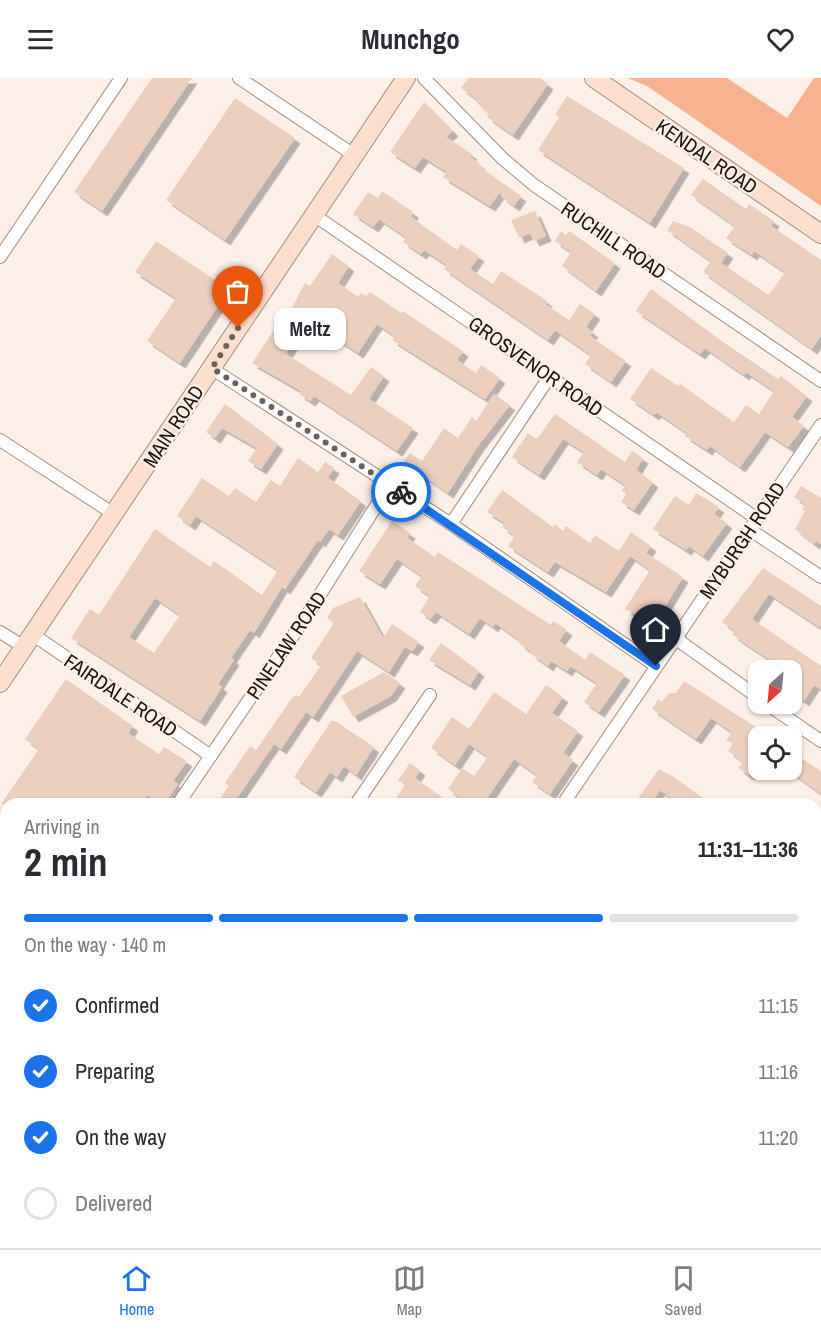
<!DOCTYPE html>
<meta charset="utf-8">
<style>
:root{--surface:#fff;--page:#f7f7f7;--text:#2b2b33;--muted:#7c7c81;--line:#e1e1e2;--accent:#1a73e8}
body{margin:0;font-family:"Archivo Narrow",sans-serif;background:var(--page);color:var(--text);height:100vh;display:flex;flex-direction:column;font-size:22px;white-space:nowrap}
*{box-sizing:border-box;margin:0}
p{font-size:20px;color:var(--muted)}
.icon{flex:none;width:33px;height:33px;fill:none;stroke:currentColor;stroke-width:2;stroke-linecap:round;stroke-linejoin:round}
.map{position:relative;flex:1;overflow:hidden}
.side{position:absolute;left:0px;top:720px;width:822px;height:450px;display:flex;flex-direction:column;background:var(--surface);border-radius:18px 18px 0 0;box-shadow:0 2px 4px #0004}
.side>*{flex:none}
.needle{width:39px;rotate:207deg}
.fabs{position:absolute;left:748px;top:582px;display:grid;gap:12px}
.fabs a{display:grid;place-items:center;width:54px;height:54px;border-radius:12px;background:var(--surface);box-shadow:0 2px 4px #0004;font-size:30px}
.pin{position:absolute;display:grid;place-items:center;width:51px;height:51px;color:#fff;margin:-62px -26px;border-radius:50% 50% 50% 0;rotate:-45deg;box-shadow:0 0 6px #0007}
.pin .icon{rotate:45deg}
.courier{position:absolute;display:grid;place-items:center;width:60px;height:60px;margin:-30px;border:4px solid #1a73e8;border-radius:50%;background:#fff;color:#222;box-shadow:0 2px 8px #0007}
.bubble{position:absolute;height:42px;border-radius:12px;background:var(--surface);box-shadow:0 2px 4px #0004;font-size:20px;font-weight:700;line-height:42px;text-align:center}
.summary em{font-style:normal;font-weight:700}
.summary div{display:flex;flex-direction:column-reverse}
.summary{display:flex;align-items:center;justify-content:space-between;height:102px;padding:0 24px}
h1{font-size:39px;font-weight:700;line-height:45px}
.bar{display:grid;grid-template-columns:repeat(4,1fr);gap:9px 6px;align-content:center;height:72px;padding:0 24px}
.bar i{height:8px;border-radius:4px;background:var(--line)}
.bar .selected{background:var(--accent)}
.bar p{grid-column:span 4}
ol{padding:0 24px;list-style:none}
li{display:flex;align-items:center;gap:18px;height:66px}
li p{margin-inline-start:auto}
li .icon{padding:6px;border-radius:50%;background:var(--accent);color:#fff;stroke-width:4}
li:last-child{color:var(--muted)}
li i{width:33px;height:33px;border:3px solid var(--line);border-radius:50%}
header{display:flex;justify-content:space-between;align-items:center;height:78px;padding:0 24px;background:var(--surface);font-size:27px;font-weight:700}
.tabs{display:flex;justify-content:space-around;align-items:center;height:84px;border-top:2px solid var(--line);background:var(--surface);font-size:16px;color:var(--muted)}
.tabs a{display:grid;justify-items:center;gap:3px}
.tabs .selected{color:var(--accent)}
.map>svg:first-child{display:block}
.green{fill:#f6b38d}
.building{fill:#eccebd;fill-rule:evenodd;filter:url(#shadow)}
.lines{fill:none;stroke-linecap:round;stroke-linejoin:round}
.street-casing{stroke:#a68a7b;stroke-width:14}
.secondary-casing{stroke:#a68a7b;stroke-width:20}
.street{stroke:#fff;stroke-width:12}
.secondary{stroke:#fedfcd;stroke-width:18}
.done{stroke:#6c615b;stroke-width:6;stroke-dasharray:0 10.8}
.route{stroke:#1a73e8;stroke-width:8}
.labels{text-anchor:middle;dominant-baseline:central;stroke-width:4.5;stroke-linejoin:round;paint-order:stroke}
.street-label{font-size:20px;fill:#1e140e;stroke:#fdf0e9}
</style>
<header><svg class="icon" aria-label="menu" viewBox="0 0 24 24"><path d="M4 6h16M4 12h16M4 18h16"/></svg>Munchgo<svg class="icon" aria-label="heart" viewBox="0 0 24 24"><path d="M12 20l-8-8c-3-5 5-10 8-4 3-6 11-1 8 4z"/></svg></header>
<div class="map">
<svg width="821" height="1170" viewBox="0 0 821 1170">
<defs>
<filter id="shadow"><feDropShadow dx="5.5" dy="5.5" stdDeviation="0" flood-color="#0004"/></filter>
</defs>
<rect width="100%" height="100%" fill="#fdf0e9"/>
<!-- green -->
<path class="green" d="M628,0H727L787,40L814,0H821V128L647,8Z"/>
<!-- building -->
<path class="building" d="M152,0H192L102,133L74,114Z
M468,0H540L548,6L513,57L487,39L489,36L476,24L478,22L461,10Z
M567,18L684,90L650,145L538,72L559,39L555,37Z
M235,20L295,60L225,162L166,122Z
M424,24L453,53L446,59L472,76L470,79L480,86L479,88L521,118L514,128L502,119L500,114L490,128L443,99L447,94L423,79L415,90L390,74Z
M703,101L746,131L749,126L774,143L771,148L821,182V257L812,271L703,194L711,183L667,152L673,143L690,149L728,175L721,185L769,217L785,194L754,173L752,177L726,160L735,148L691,117Z
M382,113L413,134L411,139L457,172L461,166L479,178L470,191L493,206L501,193L547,223L545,226L569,242L580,226L595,236L586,249L593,254L590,258L626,283L611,304L585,286L591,277L555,252L548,262L444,191L447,187L424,172L421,176L403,164L406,159L379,141L373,149L353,136L368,114L378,120Z
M535,133L546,158L534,163L530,155L519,160L511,142Z
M561,153L566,157L569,153L615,185L596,213L562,188L571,174L555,163Z
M156,163L229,211L180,285L147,263L176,220L135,194Z
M332,176L349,188L338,205L358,219L361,215L366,218L370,214L401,235L403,233L463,273L457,282L476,295L481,287L500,300L485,321L392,262L395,258L377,246L358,275L332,258L337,251L312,236L286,276L351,317L371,289L384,298L369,321L413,350L397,373L314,318L310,323L299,316L301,313L252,285L280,243L284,245L305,205L310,208Z
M651,211L723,264L778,301L781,298L807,318L792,339L804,348L788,369L765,354L740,389L710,368L707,372L685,358L687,355L656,334L654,337L630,321L651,290L678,308L680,306L734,344L746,327L759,336L774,313L746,294L744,297L705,270L700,276L636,233Z
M494,316L510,327L478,368L448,415L403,384L410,375L422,383L444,350L458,360L472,339L476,343Z
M225,326L278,366L261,391L248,383L257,370L222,350L215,360L206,354Z
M555,336L625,384L632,373L643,380L636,392L653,404L634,432L621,424L626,416L622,413L625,407L601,391L597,397L577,384L584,374L563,361L539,397L512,379L528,355L537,361Z
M298,380L318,394L325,384L334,390L328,400L361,423L338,457L329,451L320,464L318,462L285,511L282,509L254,555L250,552L231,580L234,582L218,606L222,609L200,643L71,560L90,531L99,537L155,451L210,489L214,483L262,517L278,492L196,438L190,447L177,438L202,400L229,418L235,410L256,424L271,402L280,408ZM155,520L180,537L154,575L129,559Z
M801,408L821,420V466L816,463L814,466L795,451L805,433L802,431L805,426L794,419Z
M502,412L553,449L555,446L563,453L566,448L590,465L595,457L619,473L631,454L651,468L646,475L683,499L654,547L625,531L650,492L630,478L606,514L555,484L548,494L508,468L515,458L502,449L505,445L487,434Z
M696,415L719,429L714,436L727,445L703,478L689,468L686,472L653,451L675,418L689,427Z
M392,443L410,455L407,460L435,479L438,474L551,547L553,543L567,552L559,563L585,582L590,574L625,597L599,634L584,624L597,605L570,588L567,593L551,583L548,588L531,576L532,574L520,566L518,561L495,545L493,549L480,540L469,556L436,534L430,541L420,534L430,518L415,508L422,498L397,481L380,506L359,493Z
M763,490L821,528V550L769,516L752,541L821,588V612L814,607L804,623L792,615L801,603L792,597V592H785L740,562L732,556L735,553L722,544Z
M360,519L383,560L392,546L419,564L412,573L405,569L389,594L357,573L313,639L306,634L281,671L274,666L233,726H216L229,708L225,705L250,668L256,672L292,620L296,617L299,619L321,587L311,580L334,545L327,540L333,530Z
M441,565L479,593L470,607L429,582Z
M384,594L400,605L391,618L353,639L341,618Z
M66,601L133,648L128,655L159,676L164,669L187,683L173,703L178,706L164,726H159L147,717L141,726H1L39,671L25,661Z
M684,603L759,651V697L752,692L749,697L738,690L743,684L728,673L733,666L726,662L732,654L711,640L696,661L652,631L658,621L662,624L669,615H676Z
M546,607L563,619L552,635L578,653L563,675L573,682L550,716L532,704L537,697L514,681L483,726H470L448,711L462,690L474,698L488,679L469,666L455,687L431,670L452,639L469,651L494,614L526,636Z
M331,643H335L374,669L356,697L344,688L337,699L330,694L316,714L294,699Z
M792,674L821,693V716L792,695Z
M410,685L420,692L415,700L442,719L437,726H392L405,707L398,702Z
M659,691L672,698L712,726H680L660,712L650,726H634Z"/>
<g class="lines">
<defs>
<path id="street" d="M239,0L354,77
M424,0L503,81L534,107L821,303
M314,137L756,440
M0,179L121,0
M211,290L451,446L656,588
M0,362L114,436
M451,446L550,298
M749,451L821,499
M0,554L24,569
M32,556L211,678
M675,560L759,620
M767,626L821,663
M178,726L309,534L390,406
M356,726L430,617
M563,726L821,347
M0,919L6,923
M0,1046L6,1037
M367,1164L374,1170
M86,1170L90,1164
M263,1170L267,1164"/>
<path id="secondary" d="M594,0L821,156
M0,605L406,0"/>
</defs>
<!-- street casing -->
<use href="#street" class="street-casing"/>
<!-- secondary casing -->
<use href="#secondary" class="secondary-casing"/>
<!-- street -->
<use href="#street" class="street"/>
<!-- secondary -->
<use href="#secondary" class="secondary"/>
</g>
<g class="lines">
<!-- done -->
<path class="done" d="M238,250L212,290L401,414"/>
<!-- route -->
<path class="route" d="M401,414L656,588"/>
</g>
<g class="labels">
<!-- street labels -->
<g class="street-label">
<text transform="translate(707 78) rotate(34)">KENDAL ROAD</text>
<text transform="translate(614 162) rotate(34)">RUCHILL ROAD</text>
<text transform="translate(536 288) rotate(35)">GROSVENOR ROAD</text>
<text transform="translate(173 348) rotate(-57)">MAIN ROAD</text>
<text transform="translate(742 462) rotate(-56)">MYBURGH ROAD</text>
<text transform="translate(286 567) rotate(-56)">PINELAW ROAD</text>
<text transform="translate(121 617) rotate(34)">FAIRDALE ROAD</text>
</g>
</g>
</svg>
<div class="fabs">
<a><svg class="needle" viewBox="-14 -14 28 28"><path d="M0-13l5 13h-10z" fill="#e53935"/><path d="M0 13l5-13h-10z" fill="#7c7c81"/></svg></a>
<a><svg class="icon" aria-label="locate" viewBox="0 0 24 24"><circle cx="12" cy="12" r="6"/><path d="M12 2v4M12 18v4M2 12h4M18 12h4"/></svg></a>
</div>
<div class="pin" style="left:238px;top:250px;background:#ea580c"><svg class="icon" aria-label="bag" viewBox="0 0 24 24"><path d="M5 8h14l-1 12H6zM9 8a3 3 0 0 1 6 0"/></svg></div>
<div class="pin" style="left:656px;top:588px;background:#1f2937"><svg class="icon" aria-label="home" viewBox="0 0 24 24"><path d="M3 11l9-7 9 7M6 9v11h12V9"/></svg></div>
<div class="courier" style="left:401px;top:414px"><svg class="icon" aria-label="bike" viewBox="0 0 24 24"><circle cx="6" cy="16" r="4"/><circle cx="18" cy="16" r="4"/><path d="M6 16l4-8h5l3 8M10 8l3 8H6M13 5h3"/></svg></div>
<div class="bubble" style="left:274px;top:230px;width:72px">Meltz</div>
<section class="side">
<div class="summary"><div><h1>2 min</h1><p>Arriving in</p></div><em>11:31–11:36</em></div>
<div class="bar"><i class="selected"></i><i class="selected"></i><i class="selected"></i><i></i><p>On the way · 140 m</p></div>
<ol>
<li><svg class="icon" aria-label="check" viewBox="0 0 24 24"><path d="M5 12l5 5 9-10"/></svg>Confirmed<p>11:15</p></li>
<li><svg class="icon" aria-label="check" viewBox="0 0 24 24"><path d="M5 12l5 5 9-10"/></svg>Preparing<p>11:16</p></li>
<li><svg class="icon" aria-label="check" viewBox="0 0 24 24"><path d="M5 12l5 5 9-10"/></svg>On the way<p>11:20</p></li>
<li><i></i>Delivered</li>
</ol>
</section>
</div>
<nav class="tabs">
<a class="selected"><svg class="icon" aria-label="home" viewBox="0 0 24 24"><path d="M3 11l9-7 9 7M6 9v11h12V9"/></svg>Home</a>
<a><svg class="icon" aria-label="map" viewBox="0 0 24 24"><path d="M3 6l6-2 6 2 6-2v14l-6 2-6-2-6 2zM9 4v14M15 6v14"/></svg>Map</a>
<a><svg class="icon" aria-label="saved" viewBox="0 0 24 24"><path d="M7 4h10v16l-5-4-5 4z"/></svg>Saved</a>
</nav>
